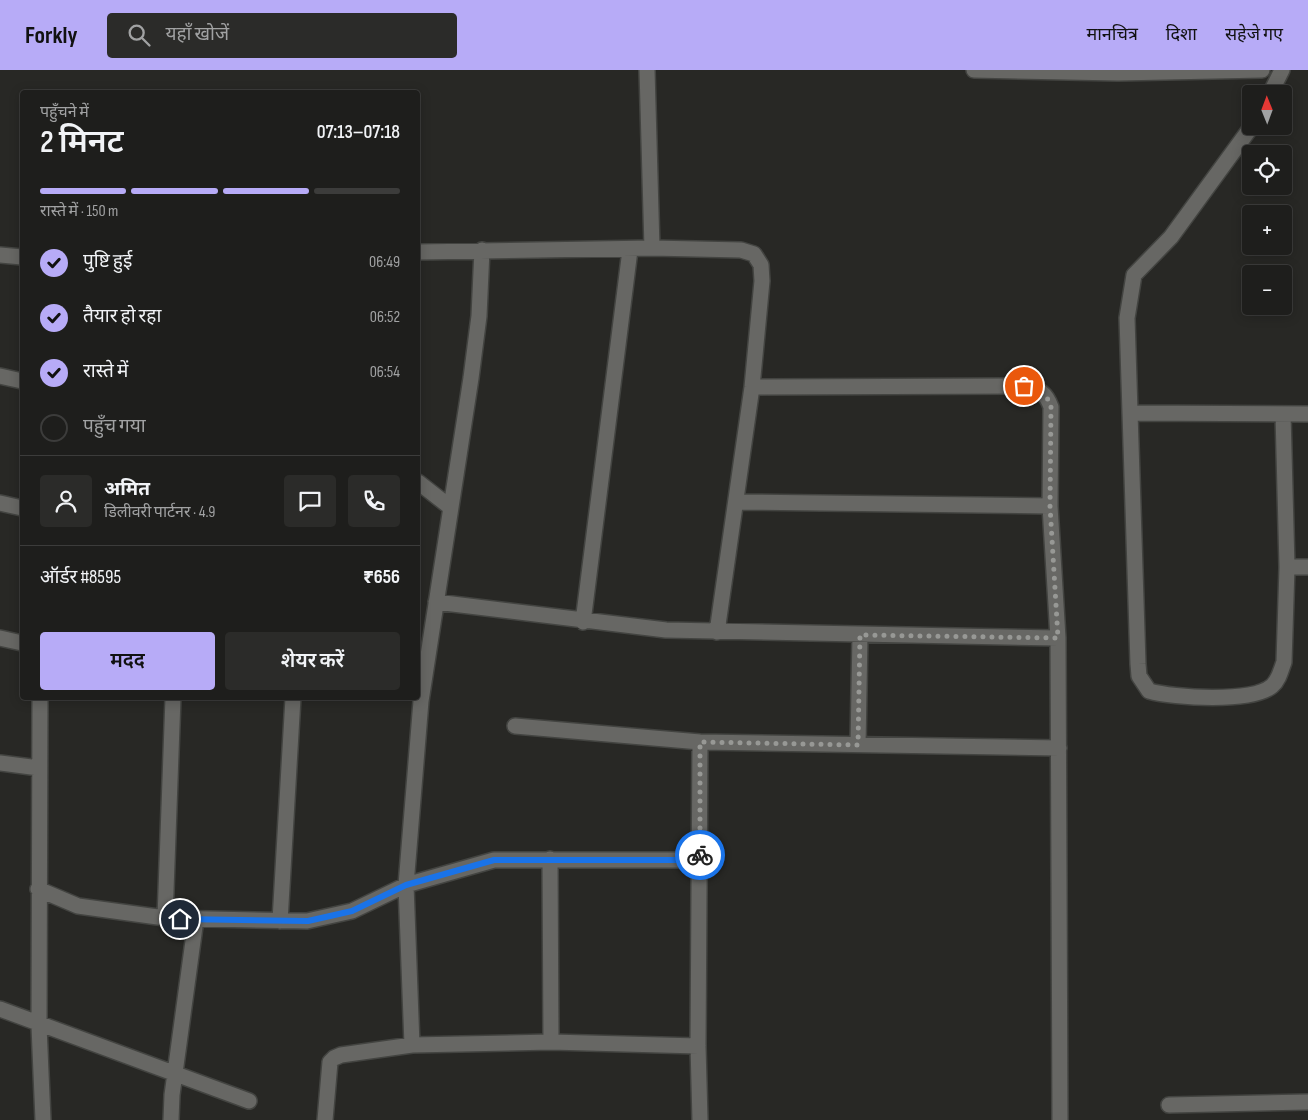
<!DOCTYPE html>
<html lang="hi">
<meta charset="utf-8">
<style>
:root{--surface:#1e1e1c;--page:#2b2b29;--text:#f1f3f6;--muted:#a1a2a3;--line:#3c3c3b;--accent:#b7abf7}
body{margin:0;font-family:"Sofia Sans Condensed","Noto Sans Devanagari",sans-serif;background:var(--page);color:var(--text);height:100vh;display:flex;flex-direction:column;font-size:19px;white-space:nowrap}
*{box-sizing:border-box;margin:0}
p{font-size:16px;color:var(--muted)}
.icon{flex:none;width:28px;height:28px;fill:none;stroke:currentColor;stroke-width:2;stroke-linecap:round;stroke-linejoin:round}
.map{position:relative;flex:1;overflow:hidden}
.drawer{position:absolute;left:20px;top:20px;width:400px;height:610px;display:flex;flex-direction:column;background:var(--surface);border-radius:5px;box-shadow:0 2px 12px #0003,0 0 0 1px var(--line)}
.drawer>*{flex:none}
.needle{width:32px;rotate:359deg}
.buttons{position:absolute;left:1242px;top:15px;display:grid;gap:10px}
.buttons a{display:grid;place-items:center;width:50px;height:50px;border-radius:5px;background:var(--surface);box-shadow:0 2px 12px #0003,0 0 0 1px var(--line);font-size:25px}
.pin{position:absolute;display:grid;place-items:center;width:42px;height:42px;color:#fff;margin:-21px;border:2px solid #fff;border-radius:50%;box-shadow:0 1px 5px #0007}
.courier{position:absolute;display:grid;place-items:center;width:50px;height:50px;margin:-25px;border:4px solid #1a73e8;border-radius:50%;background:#fff;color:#222;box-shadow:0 1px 6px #0007}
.head em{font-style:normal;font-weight:600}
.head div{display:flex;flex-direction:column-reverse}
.head{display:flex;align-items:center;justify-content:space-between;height:85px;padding:0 20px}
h1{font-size:32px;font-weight:600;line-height:38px}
.bar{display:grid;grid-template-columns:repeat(4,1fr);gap:8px 5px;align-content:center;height:60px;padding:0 20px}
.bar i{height:6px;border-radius:4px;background:var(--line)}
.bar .selected{background:var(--accent)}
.bar p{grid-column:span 4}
.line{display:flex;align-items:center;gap:12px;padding:0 20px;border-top:1px solid var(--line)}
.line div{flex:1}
.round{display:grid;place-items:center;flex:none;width:52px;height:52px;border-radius:5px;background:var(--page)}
ol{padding:0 20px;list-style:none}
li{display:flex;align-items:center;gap:15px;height:55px}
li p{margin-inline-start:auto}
li .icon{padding:5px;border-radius:50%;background:var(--accent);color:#111;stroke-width:4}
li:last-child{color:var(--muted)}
li i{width:28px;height:28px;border:2px solid var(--line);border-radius:50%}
.primary-button{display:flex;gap:10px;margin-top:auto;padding:10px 20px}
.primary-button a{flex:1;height:58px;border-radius:5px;background:var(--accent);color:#111;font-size:20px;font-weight:600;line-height:58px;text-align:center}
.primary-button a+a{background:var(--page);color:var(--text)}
header{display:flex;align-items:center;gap:30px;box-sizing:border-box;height:70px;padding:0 25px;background:var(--accent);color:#111}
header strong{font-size:24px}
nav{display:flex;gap:28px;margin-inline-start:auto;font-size:18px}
.search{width:350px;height:45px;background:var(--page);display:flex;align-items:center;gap:12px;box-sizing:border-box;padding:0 18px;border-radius:5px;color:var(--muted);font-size:19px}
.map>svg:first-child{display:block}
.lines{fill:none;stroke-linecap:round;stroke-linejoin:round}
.street-casing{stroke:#434441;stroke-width:18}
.street{stroke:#676764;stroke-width:15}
.done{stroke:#979895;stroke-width:5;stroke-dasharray:0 9}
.route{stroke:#1a73e8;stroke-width:6}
</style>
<header>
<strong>Forkly</strong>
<div class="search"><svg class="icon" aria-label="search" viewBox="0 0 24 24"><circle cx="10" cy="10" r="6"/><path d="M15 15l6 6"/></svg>यहाँ खोजें</div>
<nav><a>मानचित्र</a><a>दिशा</a><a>सहेजे गए</a></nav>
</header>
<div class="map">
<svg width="1308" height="1050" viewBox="0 0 1308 1050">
<rect width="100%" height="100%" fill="#282825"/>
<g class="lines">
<defs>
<path id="street" d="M647,0L652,178
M974,0L1118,3L1262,0
M1270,24L1282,0
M1252,56L1171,167L1134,205L1127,248L1138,594L1139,606L1149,621C1174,628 1252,633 1272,616C1279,610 1281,600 1284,592L1287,497L1283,344
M418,182L652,178L741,180L754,184L761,195L762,211L752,317L717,562
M0,185L22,187
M0,306L22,311
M752,317L1024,316C1040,319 1046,323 1051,337L1050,436L1058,568L1060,1050
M1131,343L1308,344
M418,412L450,437
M736,432L1050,436
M0,433L22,438
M1287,497H1308
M436,532L666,560L1058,568
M583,552L630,180
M0,568L22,573
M40,628L39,956L43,1050
M515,656L700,672L1059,678
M700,672L698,976L700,1050
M858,675L860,565
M0,693L39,698
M550,789L551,972
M38,819L78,836L165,848L307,851L352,841L406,815L494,790H700
M165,848L173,628
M280,851L293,628
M0,939L249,1031
M412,975L406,815L421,631L471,308L479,246L482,180
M1169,1035L1308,1032
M171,1050L172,1025L196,849
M325,1050L330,992L334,988L341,985L412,975L551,972L698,976"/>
</defs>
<!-- street casing -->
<use href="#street" class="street-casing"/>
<!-- street -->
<use href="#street" class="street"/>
</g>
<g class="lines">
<!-- done -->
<path class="done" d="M700,785V672L858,675L860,565L1058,568L1050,436L1051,337C1046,322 1040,319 1024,316"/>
<!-- route -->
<path class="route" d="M180,849L308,851L352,841L406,815L494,790H700V785"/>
</g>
</svg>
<div class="buttons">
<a><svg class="needle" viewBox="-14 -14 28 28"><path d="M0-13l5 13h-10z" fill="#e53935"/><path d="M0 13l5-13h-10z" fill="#a1a2a3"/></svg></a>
<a><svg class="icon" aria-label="locate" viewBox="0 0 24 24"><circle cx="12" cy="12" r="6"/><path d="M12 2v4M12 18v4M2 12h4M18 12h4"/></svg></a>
<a>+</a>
<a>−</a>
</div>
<div class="pin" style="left:1024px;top:316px;background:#ea580c"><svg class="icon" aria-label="bag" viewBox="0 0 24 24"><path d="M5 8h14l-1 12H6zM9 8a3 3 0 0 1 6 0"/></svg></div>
<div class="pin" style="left:180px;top:849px;background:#1f2937"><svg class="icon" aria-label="home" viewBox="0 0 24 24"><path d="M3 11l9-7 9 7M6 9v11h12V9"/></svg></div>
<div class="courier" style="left:700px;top:785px"><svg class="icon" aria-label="bike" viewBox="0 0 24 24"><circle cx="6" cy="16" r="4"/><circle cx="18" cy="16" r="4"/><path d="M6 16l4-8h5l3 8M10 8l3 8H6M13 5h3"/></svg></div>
<section class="drawer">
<div class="head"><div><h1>2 मिनट</h1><p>पहुँचने में</p></div><em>07:13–07:18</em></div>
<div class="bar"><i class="selected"></i><i class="selected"></i><i class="selected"></i><i></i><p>रास्ते में · 150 m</p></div>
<ol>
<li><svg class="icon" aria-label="check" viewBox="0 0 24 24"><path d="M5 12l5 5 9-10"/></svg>पुष्टि हुई<p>06:49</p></li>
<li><svg class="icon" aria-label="check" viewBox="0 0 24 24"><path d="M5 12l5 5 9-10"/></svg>तैयार हो रहा<p>06:52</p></li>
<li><svg class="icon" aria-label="check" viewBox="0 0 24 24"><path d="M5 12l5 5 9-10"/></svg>रास्ते में<p>06:54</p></li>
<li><i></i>पहुँच गया</li>
</ol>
<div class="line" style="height:90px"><a class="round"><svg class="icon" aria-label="person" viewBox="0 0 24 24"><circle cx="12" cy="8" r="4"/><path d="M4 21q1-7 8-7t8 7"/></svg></a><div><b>अमित</b><p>डिलीवरी पार्टनर · 4.9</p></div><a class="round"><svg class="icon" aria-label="chat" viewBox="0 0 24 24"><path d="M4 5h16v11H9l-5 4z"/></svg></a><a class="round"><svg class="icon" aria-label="phone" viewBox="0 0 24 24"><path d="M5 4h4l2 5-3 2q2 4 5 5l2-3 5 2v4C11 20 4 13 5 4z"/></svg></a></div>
<div class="line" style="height:65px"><div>ऑर्डर #8595</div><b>₹656</b></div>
<div class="primary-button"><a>मदद</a><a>शेयर करें</a></div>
</section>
</div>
